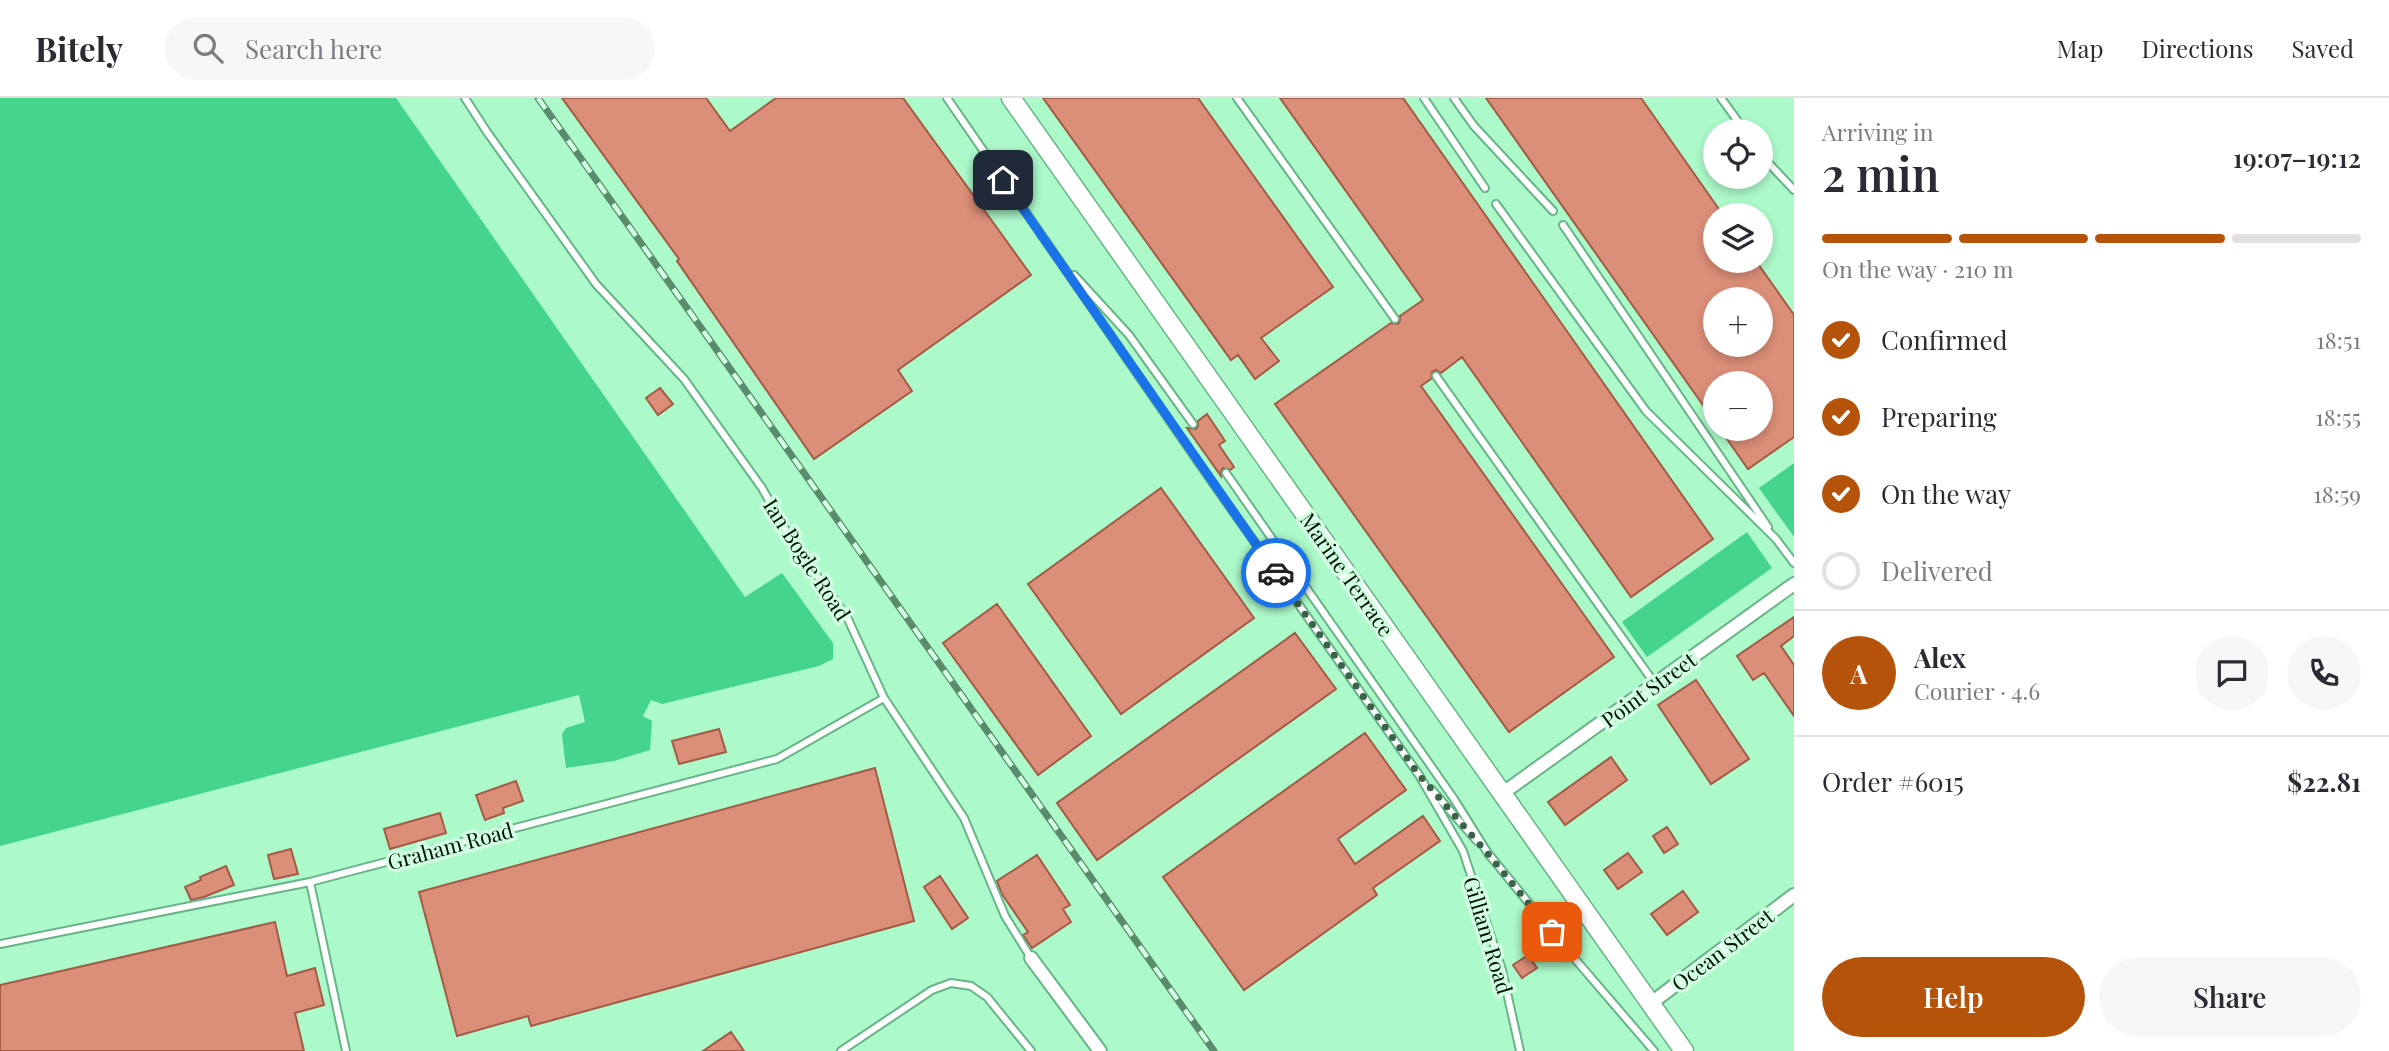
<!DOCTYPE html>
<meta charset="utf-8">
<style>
:root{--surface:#fff;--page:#f7f7f7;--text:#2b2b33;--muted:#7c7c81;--line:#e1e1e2;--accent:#b45309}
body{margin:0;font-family:"Playfair Display",serif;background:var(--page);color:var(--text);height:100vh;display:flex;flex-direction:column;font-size:26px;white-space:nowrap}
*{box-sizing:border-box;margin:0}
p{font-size:23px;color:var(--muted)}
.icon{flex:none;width:38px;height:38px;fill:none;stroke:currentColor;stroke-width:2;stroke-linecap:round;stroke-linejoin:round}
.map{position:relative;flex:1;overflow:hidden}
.sheet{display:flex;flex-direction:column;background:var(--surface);width:595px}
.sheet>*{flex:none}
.controls{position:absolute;left:1703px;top:21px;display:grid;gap:14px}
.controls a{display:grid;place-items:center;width:70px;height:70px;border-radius:50%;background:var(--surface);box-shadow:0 4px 10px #0003;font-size:35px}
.pin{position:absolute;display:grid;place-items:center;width:60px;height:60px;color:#fff;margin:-30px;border-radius:14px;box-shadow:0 4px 10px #0006}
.courier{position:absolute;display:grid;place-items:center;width:70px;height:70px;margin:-35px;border:5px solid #1a73e8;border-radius:50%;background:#fff;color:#222;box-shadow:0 2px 9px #0007}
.summary em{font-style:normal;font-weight:600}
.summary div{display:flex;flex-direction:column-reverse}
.summary{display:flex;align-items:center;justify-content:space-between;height:119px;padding:0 28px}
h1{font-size:46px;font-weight:600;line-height:52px}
.bar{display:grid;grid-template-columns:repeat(4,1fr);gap:10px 7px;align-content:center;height:84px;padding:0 28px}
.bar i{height:9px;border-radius:5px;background:var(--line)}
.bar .selected{background:var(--accent)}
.bar p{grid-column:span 4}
.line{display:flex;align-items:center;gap:18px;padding:0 28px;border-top:2px solid var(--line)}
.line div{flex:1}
.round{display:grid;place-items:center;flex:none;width:74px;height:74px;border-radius:37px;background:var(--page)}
ol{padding:0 28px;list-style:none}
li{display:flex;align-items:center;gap:21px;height:77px}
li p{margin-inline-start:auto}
li .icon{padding:7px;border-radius:50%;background:var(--accent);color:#fff;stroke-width:4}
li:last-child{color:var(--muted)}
li i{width:38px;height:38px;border:4px solid var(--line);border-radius:50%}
.primary-button{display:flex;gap:14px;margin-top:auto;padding:14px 28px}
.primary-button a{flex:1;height:80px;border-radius:42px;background:var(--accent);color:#fff;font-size:28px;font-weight:600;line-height:80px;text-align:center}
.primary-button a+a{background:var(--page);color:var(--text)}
header{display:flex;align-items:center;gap:42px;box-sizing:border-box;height:98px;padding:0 35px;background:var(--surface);border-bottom:2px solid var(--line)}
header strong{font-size:33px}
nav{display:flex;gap:38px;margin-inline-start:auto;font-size:24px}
.search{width:490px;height:63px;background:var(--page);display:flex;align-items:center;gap:18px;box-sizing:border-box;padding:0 24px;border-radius:38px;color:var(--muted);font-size:26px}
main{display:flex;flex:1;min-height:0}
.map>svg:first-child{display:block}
.water{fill:#45d48c}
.building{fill:#db8e78;stroke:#a35b46;stroke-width:2;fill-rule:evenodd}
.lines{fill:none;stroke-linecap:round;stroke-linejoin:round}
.lane-casing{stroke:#68b488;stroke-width:10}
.street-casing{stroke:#68b488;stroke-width:16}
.secondary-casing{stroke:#68b488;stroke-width:21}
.lane{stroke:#fff;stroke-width:6}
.street{stroke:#fff;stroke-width:12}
.secondary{stroke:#fff;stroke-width:18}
.rail-casing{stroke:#5b8b6d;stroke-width:7}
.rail{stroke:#d1ffe2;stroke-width:4.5;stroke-dasharray:13;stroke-linecap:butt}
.done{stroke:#3c624a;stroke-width:7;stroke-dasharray:0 12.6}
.route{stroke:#1a73e8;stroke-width:9}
.labels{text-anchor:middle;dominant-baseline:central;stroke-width:7;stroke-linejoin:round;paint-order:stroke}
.street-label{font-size:21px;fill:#001005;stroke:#d1ffe2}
</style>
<header>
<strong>Bitely</strong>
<div class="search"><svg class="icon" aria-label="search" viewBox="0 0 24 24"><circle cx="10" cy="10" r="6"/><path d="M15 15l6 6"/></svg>Search here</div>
<nav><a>Map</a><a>Directions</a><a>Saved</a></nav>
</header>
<main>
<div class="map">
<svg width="1794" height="953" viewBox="0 0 1794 953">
<rect width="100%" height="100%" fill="#acf9ca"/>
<!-- water -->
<path class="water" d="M0,0H396L745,499L782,475L833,545V561L819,568L662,606L651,602L643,618L652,623L650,652L614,663L566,670L562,636L566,630L585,624L579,597L0,748Z
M1794,365V439L1759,390Z
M1747,434L1772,470L1647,559L1622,524Z"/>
<!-- building -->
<path class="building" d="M562,0H706L730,33L776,0H903L1031,177L898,272L912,293L814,361L677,163L679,161Z
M1043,0H1198L1333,189L1261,240L1279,263L1255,281L1238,257L1231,262Z
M1280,0H1403L1713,441L1631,499L1462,259L1441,275L1436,272L1432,274L1431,281L1421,288L1614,559L1509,634L1275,306L1391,225L1398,226L1400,223V218L1423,202Z
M1486,0H1641L1723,117H1715V163H1756L1794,217V339L1748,371L1720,331H1760V285H1715V324ZM1715,201H1760V247H1715Z
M660,290L673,306L658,317L646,300Z
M1207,316L1225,343L1219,347L1234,369L1230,372L1223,370L1221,373V378L1187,330L1196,331L1198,328V323Z
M1161,390L1254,520L1121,616L1028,486Z
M997,506L1091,638L1038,677L943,545Z
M1794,519V538L1781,548L1794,567V618L1764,575L1753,582L1737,558Z
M1295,535L1336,591L1097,762L1057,705Z
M1696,582L1749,661L1711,686L1658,607Z
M719,631L726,654L679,666L672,643Z
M1365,635L1406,692L1338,741L1355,766L1423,718L1440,743L1373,790L1377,797L1244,892L1163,779Z
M1611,659L1627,682L1565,727L1548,704Z
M875,670L914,823L531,928L528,918L457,938L419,794Z
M516,683L523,703L503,710L504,715L485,722L476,697Z
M440,715L446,735L390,751L384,731Z
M1667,729L1678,746L1664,755L1653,738Z
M291,751L298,776L274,781L268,757Z
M1628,755L1642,774L1618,791L1604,772Z
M1037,757L1070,807L1063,811L1071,824L1032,850L1023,837L1028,834L1002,796L997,783Z
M226,768L234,787L204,799L191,802L185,789L201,782L200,779Z
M940,778L968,820L952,831L924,789Z
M1683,793L1698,814L1667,837L1651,816Z
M275,824L287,878L315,870L324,907L295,915L304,953H0V887Z
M1528,857L1537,870L1522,880L1513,867Z
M731,934L744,953H703Z"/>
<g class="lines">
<defs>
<path id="lane" d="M465,0L487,34L596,186L684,281L762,390L793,445L847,519L884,600L964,720L1005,818L1031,860
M947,0L1203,371L1419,677L1463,753L1502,872L1520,953
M1237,0L1395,221
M1424,0L1485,90
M1454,0L1474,28L1553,113
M1721,0L1745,33
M1760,56L1794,92
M1496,106L1646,313L1776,441L1794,465
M1563,127L1768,429
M1074,177L1129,237L1193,326
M1436,278L1655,586
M1226,375L1454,701L1489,757
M1431,691L1477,743
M1487,754L1569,854L1654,953
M310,784L346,953
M0,846L310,784L777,661L884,600
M841,953L932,892L951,885L971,888L987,899L1031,953"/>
<path id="street" d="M1503,695L1794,486
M1031,860L1100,953
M1650,906L1794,797"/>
<path id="secondary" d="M1011,0L1684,953"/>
</defs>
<!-- lane casing -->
<use href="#lane" class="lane-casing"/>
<!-- street casing -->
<use href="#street" class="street-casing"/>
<!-- secondary casing -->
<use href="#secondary" class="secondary-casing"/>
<!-- lane -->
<use href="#lane" class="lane"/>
<!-- street -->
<use href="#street" class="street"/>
<!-- secondary -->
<use href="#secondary" class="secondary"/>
<defs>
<path id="rail" d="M538,0L1214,953"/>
</defs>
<!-- rail casing -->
<use href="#rail" class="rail-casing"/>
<!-- rail -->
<use href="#rail" class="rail"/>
</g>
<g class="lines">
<!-- done -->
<path class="done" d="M1276,475L1419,677L1489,757L1552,834"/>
<!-- route -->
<path class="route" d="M1003,82L1276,475"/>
</g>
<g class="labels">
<!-- street labels -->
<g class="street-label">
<text transform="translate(808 461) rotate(57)">Ian Bogle Road</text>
<text transform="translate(1348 476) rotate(55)">Marine Terrace</text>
<text transform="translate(1648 591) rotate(-36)">Point Street</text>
<text transform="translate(450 747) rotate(-15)">Graham Road</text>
<text transform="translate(1489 837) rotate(73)">Gilliam Road</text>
<text transform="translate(1722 851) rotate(-37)">Ocean Street</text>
</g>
</g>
</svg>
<div class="controls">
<a><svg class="icon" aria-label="locate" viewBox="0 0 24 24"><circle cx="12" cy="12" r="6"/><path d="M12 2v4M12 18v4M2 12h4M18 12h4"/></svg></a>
<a><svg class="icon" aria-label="layers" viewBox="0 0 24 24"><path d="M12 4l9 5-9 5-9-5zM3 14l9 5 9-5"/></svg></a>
<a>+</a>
<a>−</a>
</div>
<div class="pin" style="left:1552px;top:834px;background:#ea580c"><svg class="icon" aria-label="bag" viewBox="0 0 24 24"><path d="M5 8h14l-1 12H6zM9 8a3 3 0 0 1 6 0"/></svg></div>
<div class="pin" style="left:1003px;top:82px;background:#1f2937"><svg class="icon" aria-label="home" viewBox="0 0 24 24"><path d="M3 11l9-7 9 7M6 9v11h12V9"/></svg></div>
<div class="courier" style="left:1276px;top:475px"><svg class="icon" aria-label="car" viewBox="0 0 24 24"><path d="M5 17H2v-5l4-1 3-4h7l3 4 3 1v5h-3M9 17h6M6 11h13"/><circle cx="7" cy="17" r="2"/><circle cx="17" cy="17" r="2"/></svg></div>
</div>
<section class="sheet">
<div class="summary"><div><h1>2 min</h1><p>Arriving in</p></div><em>19:07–19:12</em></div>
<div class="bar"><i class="selected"></i><i class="selected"></i><i class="selected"></i><i></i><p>On the way · 210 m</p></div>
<ol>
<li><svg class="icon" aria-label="check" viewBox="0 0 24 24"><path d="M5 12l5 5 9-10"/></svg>Confirmed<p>18:51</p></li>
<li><svg class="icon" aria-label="check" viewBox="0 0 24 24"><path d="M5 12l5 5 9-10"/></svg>Preparing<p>18:55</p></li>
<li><svg class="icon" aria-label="check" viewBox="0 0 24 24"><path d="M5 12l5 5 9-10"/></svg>On the way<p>18:59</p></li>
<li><i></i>Delivered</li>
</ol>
<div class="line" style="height:126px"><b class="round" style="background:var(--accent);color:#fff">A</b><div><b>Alex</b><p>Courier · 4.6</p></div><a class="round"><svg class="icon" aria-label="chat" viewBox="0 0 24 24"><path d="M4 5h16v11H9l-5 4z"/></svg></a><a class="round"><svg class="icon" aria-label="phone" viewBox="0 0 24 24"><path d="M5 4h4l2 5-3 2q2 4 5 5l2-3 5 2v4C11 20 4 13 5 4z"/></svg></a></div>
<div class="line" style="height:91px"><div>Order #6015</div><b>$22.81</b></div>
<div class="primary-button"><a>Help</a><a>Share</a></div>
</section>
</main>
